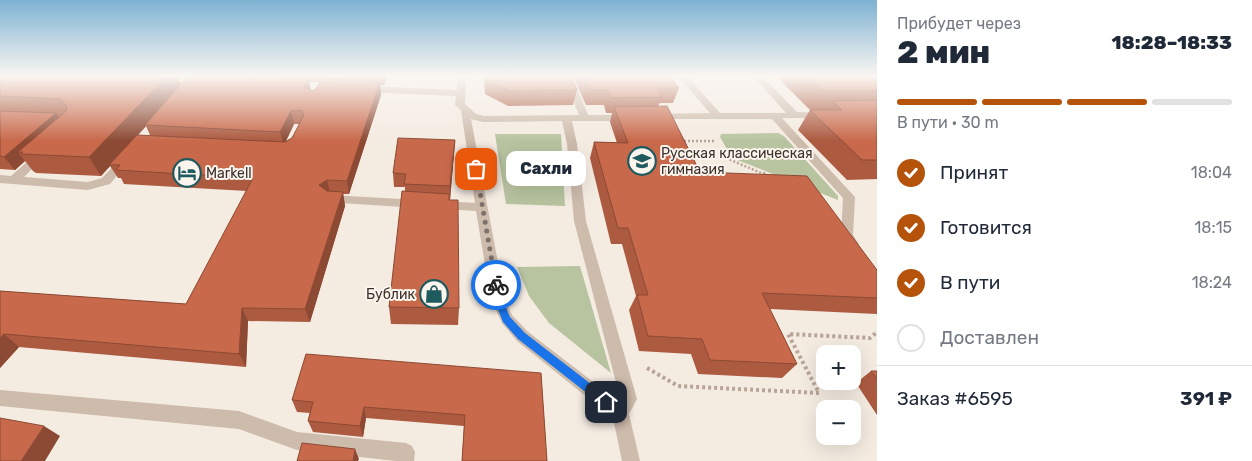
<!DOCTYPE html>
<html lang="ru">
<meta charset="utf-8">
<style>
:root{--surface:#fff;--page:#f2f2f3;--text:#1f2937;--muted:#747a83;--line:#e0e1e3;--accent:#b45309}
body{margin:0;font-family:Rubik,sans-serif;background:var(--page);color:var(--text);height:100vh;display:flex;flex-direction:column;font-size:19px;white-space:nowrap}
*{box-sizing:border-box;margin:0}
p{font-size:16px;color:var(--muted)}
.icon{flex:none;width:28px;height:28px;fill:none;stroke:currentColor;stroke-width:2;stroke-linecap:round;stroke-linejoin:round}
.map{position:relative;flex:1;overflow:hidden}
.sheet{display:flex;flex-direction:column;background:var(--surface);width:375px}
.sheet>*{flex:none}
.controls{position:absolute;left:816px;top:345px;display:grid;gap:10px}
.controls a{display:grid;place-items:center;width:45px;height:45px;border-radius:10px;background:var(--surface);box-shadow:0 5px 20px #0002;font-size:25px}
.pin{position:absolute;display:grid;place-items:center;width:42px;height:42px;color:#fff;margin:-21px;border-radius:10px;box-shadow:0 2px 8px #0006}
.courier{position:absolute;display:grid;place-items:center;width:50px;height:50px;margin:-25px;border:4px solid #1a73e8;border-radius:50%;background:#fff;color:#222;box-shadow:0 1px 6px #0007}
.bubble{position:absolute;height:35px;border-radius:10px;background:var(--surface);box-shadow:0 5px 20px #0002;font-size:16px;font-weight:800;line-height:35px;text-align:center}
.summary em{font-style:normal;font-weight:800}
.summary div{display:flex;flex-direction:column-reverse}
.summary{display:flex;align-items:center;justify-content:space-between;height:85px;padding:0 20px}
h1{font-size:32px;font-weight:800;line-height:38px}
.bar{display:grid;grid-template-columns:repeat(4,1fr);gap:8px 5px;align-content:center;height:60px;padding:0 20px}
.bar i{height:6px;border-radius:4px;background:var(--line)}
.bar .on{background:var(--accent)}
.bar p{grid-column:span 4}
.line{display:flex;align-items:center;gap:12px;padding:0 20px;border-top:1px solid var(--line)}
.line div{flex:1}
ol{padding:0 20px;list-style:none}
li{display:flex;align-items:center;gap:15px;height:55px}
li p{margin-inline-start:auto}
li .icon{padding:5px;border-radius:50%;background:var(--accent);color:#fff;stroke-width:4}
li:last-child{color:var(--muted)}
li i{width:28px;height:28px;border:2px solid var(--line);border-radius:50%}
main{display:flex;flex:1;min-height:0}
.map>svg:first-child{display:block}
.green{fill:#b8c4a0}
.lines{fill:none;stroke-linecap:round;stroke-linejoin:round}
.path-far2{stroke:#b9a596;stroke-width:2.5;stroke-dasharray:2 2;stroke-linecap:butt}
.path-far1{stroke:#b9a596;stroke-width:3;stroke-dasharray:2.5 2.5;stroke-linecap:butt}
.path{stroke:#b9a596;stroke-width:4;stroke-dasharray:3 3;stroke-linecap:butt}
.minor{fill:#cdbbac;fill-rule:evenodd}
.wall{fill:#ac5a40;fill-rule:evenodd}
.shaded-wall{fill:#8c4a34}
.building{fill:#c8694b;stroke:#8c4a34}
.route{fill:#1a73e8}
.done{stroke:#7c716b;stroke-width:5;stroke-dasharray:0 9}
.labels{text-anchor:middle;dominant-baseline:central;stroke-width:4;stroke-linejoin:round;paint-order:stroke}
.poi-label{font-size:14px;fill:#3b302b;stroke:#fbf5ee;text-anchor:start}
</style>
<main>
<div class="map">
<svg width="877" height="461" viewBox="0 0 877 461">
<rect width="100%" height="100%" fill="#f4ebe1"/>
<!-- green -->
<path class="green" d="M778,133L784,136L838,196V200L735,159L731,156L720,137L721,134Z
M495,134H561L565,206L506,204Z
M580,266L611,373L549,323L529,296L517,267Z"/>
<g class="lines">
<!-- path-far2 -->
<path class="path-far2" d="M680,141H715
M726,158L766,175"/>
<!-- path-far1 -->
<path class="path-far1" d="M763,173L769,176"/>
<!-- path -->
<path class="path" d="M647,368L678,386L819,393L788,334L870,338L877,332"/>
<!-- minor -->
<path class="minor" d="M458,76H466L465,104L476,114L484,116L579,115L564,76H572L588,115H626L631,118L626,121H572L577,144L586,221L637,399L629,414L640,461H622L613,418L517,341L502,323L491,300L476,211L443,209L437,205L443,201L475,203L461,110L455,105L456,96L365,92L361,89L365,86L457,90ZM471,119L483,122L562,121L567,144L574,221L620,398L618,401L527,331L512,315L505,300Z
M678,76H687L720,113H786L753,76H762L797,112L826,113L828,115L823,118H782L855,197L853,235L859,244L858,247H848L841,236L843,198L772,119H653L651,117L656,114L710,113Z
M41,152L46,155L24,177L88,182L102,178L121,158H129L130,160L110,184L88,190L0,183V175L11,176L37,153Z
M330,195L418,200L424,204L418,208L326,202L324,199Z
M0,390L239,411L297,432L406,443L412,446L415,452L414,461H396L297,450L239,429L0,406Z"/>
</g>
<!-- wall -->
<path class="wall" d="M0,76H387L384,85H380L381,95L349,194H343L345,206L310,322L248,321L246,367L19,347L0,368V291L186,304L247,191L124,184L121,178H118L110,166L101,176L36,173L33,171L25,161L15,170L0,169ZM178,76L188,77L181,84ZM309,82H319L316,89L312,91L311,90ZM294,124H299L292,138L286,141ZM146,126L150,135H138Z
M484,76H571L577,90L573,105L508,106L485,94Z
M573,76H670L679,88L673,103H660L658,106L700,172L877,270V314L770,309L797,364L782,378L698,374L691,354L639,351L629,310L636,296L622,244H611L590,158L594,142L617,143L610,122L612,113H606L604,105H586Z
M776,76H877V179L847,180L798,130L810,110H826H810Z
M455,140L454,153L450,200H449L459,308L458,325L391,324L389,307L405,192V187H394L393,173Z
M871,371H877V415L856,383Z
M541,373L547,461H462L464,426L366,418L363,437L313,432L308,421L310,413L297,412L292,400Z"/>
<!-- shaded-wall -->
<path class="shaded-wall" d="M167,76H178L182,86L145,125L146,126L111,165H109L110,166L101,176L89,157Z
M384,76H387L384,85Z
M308,78L311,91L304,87Z
M380,82L381,95L349,194L347,181Z
M291,111L294,124L284,145L280,132Z
M56,113L64,126L23,152H18L25,161L15,170L4,157Z
M455,140L454,153L450,200V186Z
M327,180L330,193L322,198L319,185Z
M343,192L345,206L310,322L305,309Z
M242,308L248,321L246,367L239,354Z
M4,334L19,347L0,368V338Z
M364,407L366,418L363,437L360,426Z
M44,426L60,436L45,461H21Z
M355,449L359,459L358,461H353Z"/>
<!-- building -->
<path class="building" d="M0,76H167L89,157L21,154L23,152H18L66,111L67,107L61,99L0,96Z
M188,76H257L308,78L304,87L312,91L316,89L321,79L380,82L347,181L327,180L319,185L327,191L343,192L305,309L242,308L239,354L4,334L0,338V291L186,304L253,178L116,170L120,165H109L137,135L285,142L292,138L304,115L301,110L291,111L280,132L145,125Z
M486,76H571L577,90L510,91L486,80Z
M583,76H670L679,88H657L662,97L611,98L608,90H590Z
M805,76H877V91H822Z
M877,100V160H862L810,110H842L832,101Z
M667,106L700,172L807,176L877,270V298L762,293L797,364L710,360L702,339L648,336L637,295H648L628,228H618L594,142L628,143L614,107Z
M0,111L56,113L4,157L0,156Z
M398,138L455,140L450,186L404,184L406,174L393,173Z
M402,191L449,194V200H458L459,308L389,307Z
M306,354L541,373L547,461H462L465,415L364,407L360,426L308,421L313,402L292,400Z
M871,371H877V379Z
M0,418L44,426L21,461H0Z
M302,443L355,449L353,461H297Z"/>
<!-- sky -->
<linearGradient id="sky" x2="0" y2="1"><stop stop-color="#7eb2d2"/><stop offset="0.54" stop-color="#faf6f2"/><stop offset="1" stop-color="#faf6f2" stop-opacity="0"/></linearGradient>
<rect width="877" height="141" fill="url(#sky)"/>
<!-- route -->
<path class="route" d="M496,281L500,285L503,300L510,317L525,333L609,398L611,402L609,405L606,407L602,405L518,339L503,322L494,300L491,285Z"/>
<g class="lines">
<!-- done -->
<path class="done" d="M476,169L496,285"/>
</g>
<!-- icons -->
<defs>
<symbol id="school-ring" viewBox="-11 -11 22 22"><circle r="9.5" fill="#fbf5ee" stroke="#1f5a5e" stroke-width="1.5"/><path d="M0-5L7-2L0 1L-7-2ZM-4 1L0 2.5L4 1V4Q0 6-4 4Z" fill="#1f5a5e"/></symbol>
<symbol id="hotel-ring" viewBox="-11 -11 22 22"><circle r="9.5" fill="#fbf5ee" stroke="#1f5a5e" stroke-width="1.5"/><path d="M-6-4.5h1.5V1H6V5H4.5V3h-9V5H-6ZM-4 0a1.8 1.8 0 1 1 3.6 0ZM.5 0V-2.5h3Q6-2.5 6 0Z" fill="#1f5a5e"/></symbol>
<symbol id="shop-ring" viewBox="-11 -11 22 22"><circle r="9.5" fill="#fbf5ee" stroke="#1f5a5e" stroke-width="1.5"/><path d="M-5-2.5h2.3a2.7 3.5 0 0 1 5.4 0H5L5.5 6h-11ZM-1.5-2.5h3a1.5 2.3 0 0 0-3 0Z" fill="#1f5a5e"/></symbol>
</defs>
<g fill-rule="evenodd">
<use href="#school-ring" x="626" y="145" width="32" height="32"/>
<use href="#hotel-ring" x="171" y="157" width="32" height="32"/>
<use href="#shop-ring" x="418" y="278" width="32" height="32"/>
</g>
<g class="labels">
<!-- poi labels -->
<g class="poi-label">
<text x="661" y="153">Русская классическая<tspan x="661" dy="16">гимназия</tspan></text>
<text x="206" y="173">Markell</text>
<text x="415" y="294" text-anchor="end">Бублик</text>
</g>
</g>
</svg>
<div class="controls">
<a>+</a>
<a>−</a>
</div>
<div class="pin" style="left:476px;top:169px;background:#ea580c"><svg class="icon" aria-label="bag" viewBox="0 0 24 24"><path d="M5 8h14l-1 12H6zM9 8a3 3 0 0 1 6 0"/></svg></div>
<div class="pin" style="left:606px;top:402px;background:#1f2937"><svg class="icon" aria-label="home" viewBox="0 0 24 24"><path d="M3 11l9-7 9 7M6 9v11h12V9"/></svg></div>
<div class="courier" style="left:496px;top:285px"><svg class="icon" aria-label="bike" viewBox="0 0 24 24"><circle cx="6" cy="16" r="4"/><circle cx="18" cy="16" r="4"/><path d="M6 16l4-8h5l3 8M10 8l3 8H6M13 5h3"/></svg></div>
<div class="bubble" style="left:506px;top:151px;width:80px">Сахли</div>
</div>
<section class="sheet">
<div class="summary"><div><h1>2 мин</h1><p>Прибудет через</p></div><em>18:28–18:33</em></div>
<div class="bar"><i class="on"></i><i class="on"></i><i class="on"></i><i></i><p>В пути · 30 m</p></div>
<ol>
<li><svg class="icon" aria-label="check" viewBox="0 0 24 24"><path d="M5 12l5 5 9-10"/></svg>Принят<p>18:04</p></li>
<li><svg class="icon" aria-label="check" viewBox="0 0 24 24"><path d="M5 12l5 5 9-10"/></svg>Готовится<p>18:15</p></li>
<li><svg class="icon" aria-label="check" viewBox="0 0 24 24"><path d="M5 12l5 5 9-10"/></svg>В пути<p>18:24</p></li>
<li><i></i>Доставлен</li>
</ol>
<div class="line" style="height:65px"><div>Заказ #6595</div><b>391 ₽</b></div>
</section>
</main>
